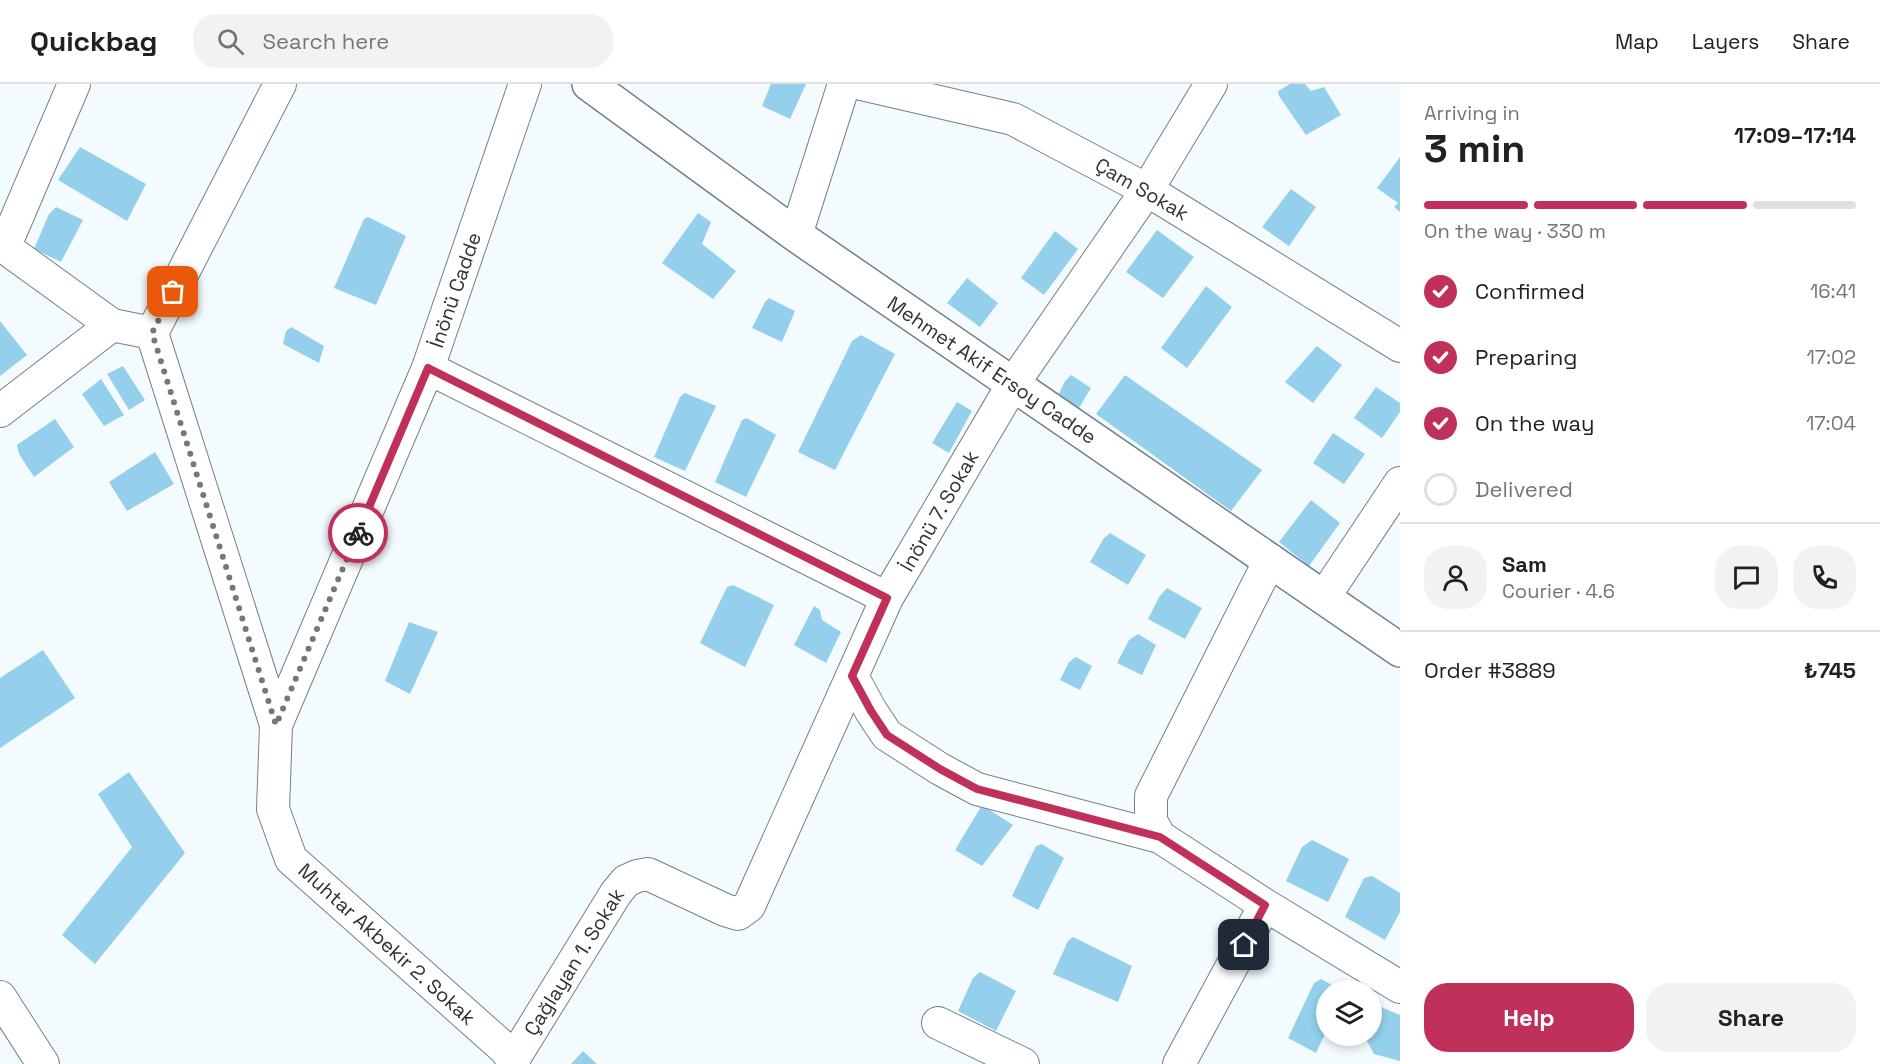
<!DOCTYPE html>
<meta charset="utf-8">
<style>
:root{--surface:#fff;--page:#f2f2f2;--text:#202124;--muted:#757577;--line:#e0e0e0;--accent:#bf305a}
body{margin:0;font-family:"Space Grotesk",sans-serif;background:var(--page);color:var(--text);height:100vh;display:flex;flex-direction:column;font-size:22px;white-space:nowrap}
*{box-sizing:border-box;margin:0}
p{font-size:20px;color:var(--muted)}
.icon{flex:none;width:33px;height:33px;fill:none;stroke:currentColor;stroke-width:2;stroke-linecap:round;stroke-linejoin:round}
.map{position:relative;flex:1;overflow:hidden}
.side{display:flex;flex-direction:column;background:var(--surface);width:480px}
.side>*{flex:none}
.fabs{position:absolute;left:1316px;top:896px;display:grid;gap:12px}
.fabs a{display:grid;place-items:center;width:66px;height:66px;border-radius:50%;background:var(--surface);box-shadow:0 3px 9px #0003;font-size:30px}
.pin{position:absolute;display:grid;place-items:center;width:51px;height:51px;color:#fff;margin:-26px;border-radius:12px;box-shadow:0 3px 9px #0006}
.courier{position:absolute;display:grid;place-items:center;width:60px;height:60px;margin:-30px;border:4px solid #bf305a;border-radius:50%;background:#fff;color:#222;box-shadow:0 2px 8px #0007}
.headline em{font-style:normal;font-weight:600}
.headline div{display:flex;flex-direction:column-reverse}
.headline{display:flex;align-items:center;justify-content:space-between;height:102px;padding:0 24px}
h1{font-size:39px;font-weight:600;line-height:45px}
.bar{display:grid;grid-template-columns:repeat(4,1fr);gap:9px 6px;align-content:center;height:72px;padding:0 24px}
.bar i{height:8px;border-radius:4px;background:var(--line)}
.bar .current{background:var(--accent)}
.bar p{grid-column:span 4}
.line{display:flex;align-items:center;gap:15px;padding:0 24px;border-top:2px solid var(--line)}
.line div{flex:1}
.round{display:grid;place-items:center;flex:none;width:63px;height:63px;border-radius:24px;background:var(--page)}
ol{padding:0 24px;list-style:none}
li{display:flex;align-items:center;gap:18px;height:66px}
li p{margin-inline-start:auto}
li .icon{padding:6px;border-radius:50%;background:var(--accent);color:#fff;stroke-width:4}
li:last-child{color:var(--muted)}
li i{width:33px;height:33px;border:3px solid var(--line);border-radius:50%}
.cta{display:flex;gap:12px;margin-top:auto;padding:12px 24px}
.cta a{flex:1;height:69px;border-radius:24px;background:var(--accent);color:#fff;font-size:24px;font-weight:600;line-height:69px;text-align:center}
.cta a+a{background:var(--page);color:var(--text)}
header{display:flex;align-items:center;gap:36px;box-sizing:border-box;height:84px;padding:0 30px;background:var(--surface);border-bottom:2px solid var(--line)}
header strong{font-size:28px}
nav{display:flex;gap:33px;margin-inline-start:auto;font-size:21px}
.search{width:420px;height:54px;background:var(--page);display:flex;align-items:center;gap:15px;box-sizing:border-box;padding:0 21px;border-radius:24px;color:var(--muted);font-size:22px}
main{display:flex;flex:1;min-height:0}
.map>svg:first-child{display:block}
.building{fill:#94d0eb}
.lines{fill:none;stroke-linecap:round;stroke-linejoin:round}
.street-casing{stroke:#758085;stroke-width:34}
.secondary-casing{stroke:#758085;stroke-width:36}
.street{stroke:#fff;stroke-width:32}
.secondary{stroke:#fff;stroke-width:33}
.done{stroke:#73787b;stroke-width:6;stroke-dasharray:0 10.8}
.route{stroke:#bf305a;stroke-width:8}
.labels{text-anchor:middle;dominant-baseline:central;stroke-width:6;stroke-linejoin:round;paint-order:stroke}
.street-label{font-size:20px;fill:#2d3234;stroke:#fff}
</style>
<header>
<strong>Quickbag</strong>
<div class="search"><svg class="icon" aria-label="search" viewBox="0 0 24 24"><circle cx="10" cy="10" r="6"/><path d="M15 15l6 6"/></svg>Search here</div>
<nav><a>Map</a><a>Layers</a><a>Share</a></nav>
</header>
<main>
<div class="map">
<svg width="1400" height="980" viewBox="0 0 1400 980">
<rect width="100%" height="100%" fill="#f4fbfe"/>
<!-- building -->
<path class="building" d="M771,0H806L790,35L762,22Z
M1290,0H1305L1311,7L1324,3L1341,31L1306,51L1279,12L1278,7Z
M80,63L146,100L127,137L58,96Z
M1400,73V128L1394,123L1398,119L1377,104Z
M1291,105L1316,123L1289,162L1262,143Z
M56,123L83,136L61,178L34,165L49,130Z
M698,129L711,138L702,160L736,187L713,215L662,179Z
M368,133L406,152L376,221L334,204L364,135Z
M1157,146L1194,173L1163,214L1126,188Z
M1055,147L1078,165L1044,211L1021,194Z
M967,194L998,219L980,243L947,219Z
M1206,202L1232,223L1187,284L1161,264Z
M769,214L795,227L782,258L752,244L765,218Z
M0,237L27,271L0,292Z
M291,243L324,262L319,279L283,260L286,247Z
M861,251L895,270L835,386L798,368L852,257Z
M1317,262L1342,281L1313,319L1285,298Z
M123,282L145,316L129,326L107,290Z
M1071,291L1091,304L1079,324L1058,312L1065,297Z
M1125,291L1262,386L1231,427L1096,330Z
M101,295L124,331L104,342L82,310Z
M1376,303L1400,319V328L1382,354L1354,334Z
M685,309L716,322L685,387L654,373L680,313Z
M957,318L972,327L949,369L932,359Z
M747,334L776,351L746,413L715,398L742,336Z
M55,335L74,363L34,393L19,370L17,361Z
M1333,349L1365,370L1344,400L1313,379Z
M155,368L174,400L127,427L109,398Z
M1311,416L1340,439L1309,482L1279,458Z
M1110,449L1146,471L1128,501L1090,478L1104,454Z
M733,501L774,521L745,583L700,559L727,503Z
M1167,504L1202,524L1185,555L1148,535L1159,513Z
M814,522L820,526L822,536L841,548L826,579L794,561Z
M409,538L438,548L410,610L385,597Z
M1138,550L1156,561L1142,591L1117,579L1129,556Z
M43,566L75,614L0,664V594Z
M1076,573L1092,582L1080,606L1060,596L1069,578Z
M129,688L185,769L95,880L62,851L132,763L98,710Z
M982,721L1013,741L982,782L955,766Z
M1312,756L1349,775L1328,818L1286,797L1302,763Z
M1042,760L1064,774L1038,826L1012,812L1036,762Z
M1372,792L1400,809V828L1385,856L1345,833L1364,794Z
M1073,853L1132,882L1118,918L1053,890L1068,857Z
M980,888L1016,907L996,947L958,927L973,894Z
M1321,895L1341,906H1326V948L1316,969L1288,954L1314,899Z
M1381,923L1400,931V977L1374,970L1366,955L1367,951H1371V937L1374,928Z
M583,967L597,980H571Z"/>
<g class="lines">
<defs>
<path id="street" d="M861,0L1013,35L1147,106L1400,262
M796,151L844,0
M0,160L112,241L152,249L276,641L273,725L291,775L505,965L513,976
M4,164L74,0
M152,249L280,0
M428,284L887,514L1013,300L1147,106L1211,0
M0,327L112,241
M1324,513L1400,399
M852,592L871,627L887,651L940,685L977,705L1160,753L1265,821L1400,903
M276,641L428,284L525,0
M1160,753L1151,737V712L1270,476
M0,913L43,980
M938,939L1023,980
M514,980L513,976L616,809L626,797L637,792L648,790L725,826L738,830L749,822L887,514
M1179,980L1265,821"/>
<path id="secondary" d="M589,0L796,151L1400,566"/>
</defs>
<!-- street casing -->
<use href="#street" class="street-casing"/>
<!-- secondary casing -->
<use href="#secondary" class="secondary-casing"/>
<!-- street -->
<use href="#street" class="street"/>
<!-- secondary -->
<use href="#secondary" class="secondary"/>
</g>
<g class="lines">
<!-- done -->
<path class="done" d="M173,208L152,249L276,641L358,449"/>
<!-- route -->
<path class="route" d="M358,449L428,284L887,514L852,592L871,627L887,651L940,685L977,705L1160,753L1265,821L1244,861"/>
</g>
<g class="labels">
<!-- street labels -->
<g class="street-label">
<text transform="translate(1142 105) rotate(30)">Çam Sokak</text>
<text transform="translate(455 206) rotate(-71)">İnönü Cadde</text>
<text transform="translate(992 286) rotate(34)">Mehmet Akif Ersoy Cadde</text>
<text transform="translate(939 427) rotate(-60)">İnönü 7. Sokak</text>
<text transform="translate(387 860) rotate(42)">Muhtar Akbekir 2. Sokak</text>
<text transform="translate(574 878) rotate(-58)">Çağlayan 1. Sokak</text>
</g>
</g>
</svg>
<div class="fabs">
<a><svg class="icon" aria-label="layers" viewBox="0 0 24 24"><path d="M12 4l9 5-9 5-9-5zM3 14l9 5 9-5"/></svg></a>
</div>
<div class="pin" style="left:173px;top:208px;background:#ea580c"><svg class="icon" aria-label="bag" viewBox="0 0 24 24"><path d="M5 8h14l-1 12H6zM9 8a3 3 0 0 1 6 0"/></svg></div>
<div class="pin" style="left:1244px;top:861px;background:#1f2937"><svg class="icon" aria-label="home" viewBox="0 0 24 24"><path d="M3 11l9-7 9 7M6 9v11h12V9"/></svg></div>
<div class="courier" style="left:358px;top:449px"><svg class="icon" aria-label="bike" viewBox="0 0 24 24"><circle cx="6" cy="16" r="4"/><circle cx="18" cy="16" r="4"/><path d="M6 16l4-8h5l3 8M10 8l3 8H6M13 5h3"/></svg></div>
</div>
<section class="side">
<div class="headline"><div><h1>3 min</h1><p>Arriving in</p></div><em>17:09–17:14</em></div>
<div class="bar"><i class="current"></i><i class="current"></i><i class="current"></i><i></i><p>On the way · 330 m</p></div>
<ol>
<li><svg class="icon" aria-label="check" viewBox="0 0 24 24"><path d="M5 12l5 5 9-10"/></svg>Confirmed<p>16:41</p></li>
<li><svg class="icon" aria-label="check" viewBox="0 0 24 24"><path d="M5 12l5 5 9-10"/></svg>Preparing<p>17:02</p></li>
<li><svg class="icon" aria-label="check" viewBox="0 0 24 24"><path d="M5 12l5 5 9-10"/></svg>On the way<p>17:04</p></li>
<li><i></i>Delivered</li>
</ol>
<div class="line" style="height:108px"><a class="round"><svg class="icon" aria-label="person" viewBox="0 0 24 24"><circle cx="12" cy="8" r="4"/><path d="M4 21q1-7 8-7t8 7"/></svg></a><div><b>Sam</b><p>Courier · 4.6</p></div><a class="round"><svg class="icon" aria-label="chat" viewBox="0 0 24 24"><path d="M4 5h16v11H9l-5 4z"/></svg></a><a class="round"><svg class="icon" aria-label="phone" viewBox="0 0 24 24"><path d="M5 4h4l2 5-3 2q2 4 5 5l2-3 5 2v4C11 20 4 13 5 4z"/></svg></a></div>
<div class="line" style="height:78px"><div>Order #3889</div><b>₺745</b></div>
<div class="cta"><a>Help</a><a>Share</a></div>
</section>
</main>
